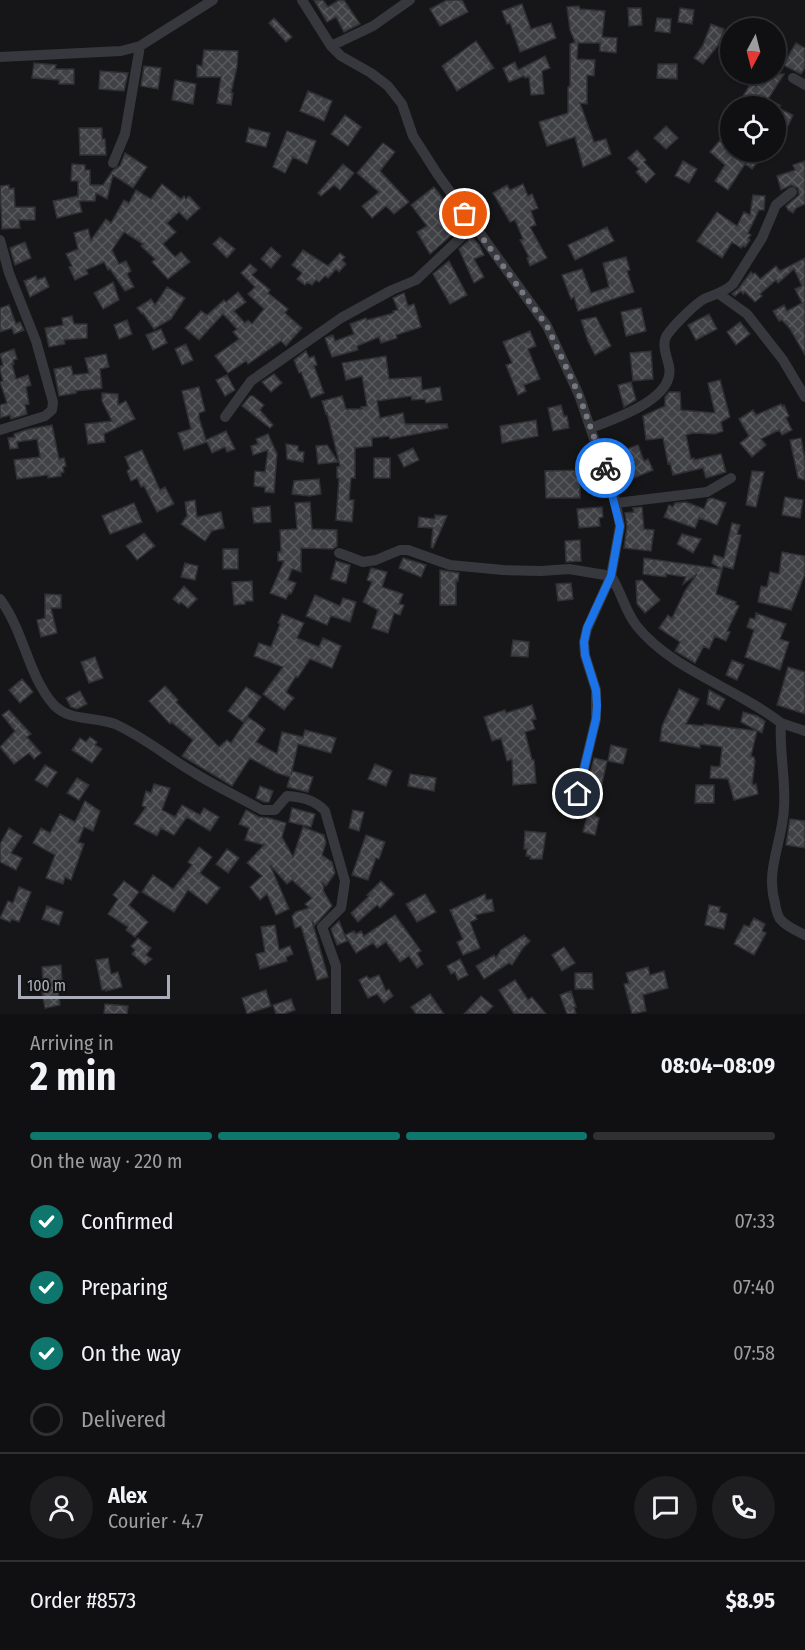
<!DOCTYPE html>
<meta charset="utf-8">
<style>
:root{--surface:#101012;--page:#1e1e20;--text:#f1f3f6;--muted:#9c9d9f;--line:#303032;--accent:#0f766e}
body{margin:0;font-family:"Fira Sans Condensed",sans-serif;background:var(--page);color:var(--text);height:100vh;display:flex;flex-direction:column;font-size:22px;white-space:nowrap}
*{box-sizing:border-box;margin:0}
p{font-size:20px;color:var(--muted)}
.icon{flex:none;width:33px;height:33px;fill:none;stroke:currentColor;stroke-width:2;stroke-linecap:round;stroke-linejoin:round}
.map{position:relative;height:1014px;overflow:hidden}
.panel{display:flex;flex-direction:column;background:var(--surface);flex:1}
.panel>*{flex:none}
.needle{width:39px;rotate:187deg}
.fabs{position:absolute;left:720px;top:18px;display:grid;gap:12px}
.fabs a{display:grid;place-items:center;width:66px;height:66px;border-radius:50%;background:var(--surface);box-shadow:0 2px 4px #0004,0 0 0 2px var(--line);font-size:30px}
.scale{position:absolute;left:18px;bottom:15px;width:152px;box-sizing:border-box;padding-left:6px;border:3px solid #a8adb8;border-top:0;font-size:16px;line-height:21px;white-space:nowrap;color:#a8adb8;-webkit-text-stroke:4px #111113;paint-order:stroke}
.pin{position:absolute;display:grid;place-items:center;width:51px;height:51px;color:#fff;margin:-26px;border:3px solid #fff;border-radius:50%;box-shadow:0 2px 6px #0007}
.courier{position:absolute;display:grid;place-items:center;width:60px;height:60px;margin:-30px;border:4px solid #1a73e8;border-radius:50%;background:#fff;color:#222;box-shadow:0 2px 8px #0007}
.headline em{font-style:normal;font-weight:700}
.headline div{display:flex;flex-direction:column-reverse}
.headline{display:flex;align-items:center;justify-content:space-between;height:102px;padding:0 30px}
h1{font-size:39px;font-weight:700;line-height:45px}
.bar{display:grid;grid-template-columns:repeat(4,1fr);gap:9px 6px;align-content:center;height:72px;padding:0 30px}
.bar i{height:8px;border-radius:4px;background:var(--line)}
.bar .on{background:var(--accent)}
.bar p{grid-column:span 4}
.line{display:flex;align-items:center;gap:15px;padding:0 30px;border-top:2px solid var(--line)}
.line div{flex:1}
.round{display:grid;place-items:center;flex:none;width:63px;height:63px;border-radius:32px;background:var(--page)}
ol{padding:0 30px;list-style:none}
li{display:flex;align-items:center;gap:18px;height:66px}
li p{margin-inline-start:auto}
li .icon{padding:6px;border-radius:50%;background:var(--accent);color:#fff;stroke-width:4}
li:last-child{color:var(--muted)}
li i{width:33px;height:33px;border:3px solid var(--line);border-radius:50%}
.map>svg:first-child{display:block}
.building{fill:url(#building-cross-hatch);stroke:#303034;stroke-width:1.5}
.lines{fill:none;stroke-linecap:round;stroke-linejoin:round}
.minor{stroke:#37383d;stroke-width:10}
.done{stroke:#757880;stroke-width:6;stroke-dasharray:0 10.8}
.route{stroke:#1a73e8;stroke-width:8}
</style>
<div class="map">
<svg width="805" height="1014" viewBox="0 0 805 1014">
<defs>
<pattern id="building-cross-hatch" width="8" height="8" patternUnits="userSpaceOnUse" patternTransform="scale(1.5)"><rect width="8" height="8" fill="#404145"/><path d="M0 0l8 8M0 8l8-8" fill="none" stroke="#595a5e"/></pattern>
</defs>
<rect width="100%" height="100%" fill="#161618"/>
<!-- building -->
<path class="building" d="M314,0H323L328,7L339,0H344L360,24L344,32L336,17L327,22Z
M447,0H462L468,12L440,26L430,9Z
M522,4L531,29L551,23L556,38L520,52L510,23L507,24L502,11Z
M579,6L580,9L605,11L602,37L617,38L616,53L600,51V43H578L577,59L595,60L594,76L587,75V104L580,103L594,142L606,139L611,154L583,167L575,137L547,146L539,122L568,113V87L570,86V44L575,42L570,30L567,7Z
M628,8H641L642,25L629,26Z
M680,8L694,10L692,24L678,22Z
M274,18L292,37L286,42L269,23Z
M657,18L671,19L670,33L655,31Z
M711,24L724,29L719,44L703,64L694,58L703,45Z
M476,41L494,68L457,91L442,66Z
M796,43L805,48V68L801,74L783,65Z
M204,50L238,51L237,67L231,93H233L231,105L217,103L221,77H197V65L202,66Z
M545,56L550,68L542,71L544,94L531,95L529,77L525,78L524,76L509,82L503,68L515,62L518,70Z
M34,63L56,65L55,69H74V84H59V80L32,78Z
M658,64H677V79L657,78Z
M144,66L161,68L158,89L141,86Z
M100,71L128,73L124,91L99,89Z
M764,74H784L768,99L781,106H737L751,83L756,86Z
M175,80L196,84L193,104L172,100Z
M308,91L332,101L324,121L300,111Z
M776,107L793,115L785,132L776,127Z
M345,115L361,127L348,146L331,134Z
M666,126L678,138L666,149L654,138Z
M79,128H102V139H105L106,155H80Z
M249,128L270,133L266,147L246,142Z
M287,131L316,141L307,164L293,157L285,173L273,167Z
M721,139L730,147V152H752L761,158L752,169L745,164L728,190L715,181L725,165L710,152Z
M383,143L395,152L380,171L409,202L394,214L386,206L372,218L362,206L379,192L357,173Z
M637,150L646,160L644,162L655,174L646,183L636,172L639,169L628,158Z
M125,153L147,167L133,188L113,175L107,199L96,193L95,201H79L82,212L57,218L53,201L77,196L78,198V181H71L72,164L85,165V170H90V185H103L113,170L120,166Z
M683,161L697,169L689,183L675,176Z
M805,161V204L796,208L793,213L788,210L786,206L799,195L798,188L791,185L781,190L777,176L795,170L793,165Z
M343,164L354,173L340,190L334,185L321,196L318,193Z
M162,184L181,199L184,196L186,199L189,196L200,208L187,220L179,212L167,223L176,232L163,244L175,257L181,252L190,262L168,279L152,262L155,259L141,246L143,244L124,232L112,250L119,264L126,261L131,271L127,274L134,287L125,291L110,269L108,270L104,262L86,270L88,274L75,280L69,267L72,266L66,254L78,249L74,233L88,229L91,240L106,219L111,223L124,200L129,203L136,190L151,199Z
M523,184L528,196L532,194L538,208L531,211L536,225L530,227L547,258L530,266L527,258L529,257L520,240L523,239L515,220L510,222L493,193L507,185L510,190Z
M9,185V189L14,188L15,207H35V220H19L20,228L2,229L0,186Z
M434,187L463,225L430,254L417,232L427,226L411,205Z
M753,195L765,196L764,210H759L748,233L751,235L748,238L750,240L745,247L743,246L741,248L732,242L722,258L697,241L717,212L737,226L744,212L750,215Z
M607,227L614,241L575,260L568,245Z
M220,237L235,249L227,258L213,244Z
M472,237L479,245L484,255L474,259L484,277L474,283L459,249Z
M25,242L31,258L15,265L10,248Z
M271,247L281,256L271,268L261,259Z
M303,250L328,266L340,253L345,257L342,260L346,264L339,272L336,269L328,278L325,276L319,282L316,280L312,285L307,282L305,285L297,279L302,273L292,265Z
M626,257L630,270L627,271L634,292L578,311L574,297L571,299L562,275L582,269L591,293L609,287L603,263Z
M805,258V355L790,329L782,320L779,321L773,311L784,305L787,311L802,303L795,289L802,286L794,269L778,283L776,280L760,294L762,296L755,302L745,292L743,294L741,291L735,296L732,294L739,288L751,272L753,274L755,273L760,279L776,266L780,271Z
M449,261L467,295L450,304L433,274Z
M250,264L257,270L252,275L270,290L268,293L288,309L285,313L302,328L286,346L281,341L248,364L246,361L228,373L215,356L239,339L233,332L237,329L223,314L199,340L185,328L201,311L207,315L224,300L226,302L238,292L246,302L234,311L245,323L248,320L252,324L264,309L248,294L255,287L241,273Z
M36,276L37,280L45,277L49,287L30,297L24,281Z
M113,282L119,300L103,309L94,293Z
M167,287L185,298L171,319L154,329L143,313L142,314L137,308L151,299L155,305Z
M404,293L408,306L414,304L421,327L396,335L397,338L381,343L379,337L357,346L358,350L332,357L325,338L333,335L335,341L354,334L350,324L366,318L367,320L394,313L393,311L398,310L393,298Z
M9,305L16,324L20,322L24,330L14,334L12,328L0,332V308Z
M641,308L646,331L626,336L621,312Z
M709,314L717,329L696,340L688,325Z
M72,316L74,324H87V338L64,340L65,344L49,347L45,328L63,325L62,318Z
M596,317L611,346L595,355L588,341L581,320Z
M127,320L132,334L119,339L114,325Z
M740,322L750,334L736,345L727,332Z
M161,329L167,343L153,350L146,335Z
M530,331L536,346L528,349L540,379L524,385L526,391L518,395L506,365L512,363L503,342Z
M186,344L193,360L182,365L175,349Z
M14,349L17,359L13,360L14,364H12L16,379L28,375L31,385L26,387L29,404L25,405L27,414L11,419L10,415L0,418V405L7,403L0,382L3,381L0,370V366L3,365L0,354Z
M306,351L309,358L314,356L317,365L314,366L324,393L311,398L301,372L299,373L294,360Z
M651,351L653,379L633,381L630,353Z
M106,354L109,367L100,369L102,388L76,391V393L59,396L54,369L71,366L73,375L89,373L85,358Z
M386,356L389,379L421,377L422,390L440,387L442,400L426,403L425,399L412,400L411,396L377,401L380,418L403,413L405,424H447L448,428L390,439L389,436L372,438V446L355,448V478H351L349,500H354L352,522L336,520L339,478H337V467L340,466L327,413L326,414L322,401L342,396L346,409H362L361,407L367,406L362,376L346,380L342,363Z
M274,374L282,383L271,392L262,382Z
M227,375L235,390L225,396L216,380Z
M720,380L730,417L721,422L723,431L715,434L693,433L686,435L691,459L694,458V460L721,454L726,472L706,478L703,468L673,475L670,463L668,464L663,438L646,440L643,416L665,406V397L669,392H680L681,410L715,413L708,383Z
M631,382L636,400L624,407L618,385Z
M199,387L205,411L199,413V418L206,440L226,431L235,449L227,452L225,447L212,453L207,442L184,450L178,433L191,429L182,391Z
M102,393L118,394V405L126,401L135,419L104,434L105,442L88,444L85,424L112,421L102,401Z
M250,396H253L264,405L260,410L273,425L270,428L242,406Z
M781,404L782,406L784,405L789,416L786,418L792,430L782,435L779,430L761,439L766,445L752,457L740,443L749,436L739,419L753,410L756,415Z
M561,405L564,416H567L569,428L553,431L548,408Z
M536,420L538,436L502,443L500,426Z
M52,425L59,459L64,458L66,466L63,467L64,472L61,473V476L48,478V475L17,479L14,460L40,457L37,439L17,442L18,448L10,449L8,438L15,437L14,434L29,429Z
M268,434L277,454L274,493L265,492V487L254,486L255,471L265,472L268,450L253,455L251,446L258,444L256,439Z
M801,438L805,460V480L798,478L790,440Z
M286,444L298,446V451L304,452L303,462L287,459Z
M327,445L338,462L318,464L316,446Z
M638,445L644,461L648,459L653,470L629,480L623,466L632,462L627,449Z
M413,448L419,460L404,467L398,455Z
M142,450L160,490L165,487L174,504L157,512L144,486L141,487L137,478L131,481L127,471L130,469L125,457Z
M374,458H390V478H374Z
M580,470V498H546L545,471Z
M752,471L764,472L756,507L746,505Z
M319,479L321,494L310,496L292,494L294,481Z
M785,497L803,500L800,518L782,515Z
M712,498L726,503L717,525L699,518L695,528L664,517L669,505L673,507L675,503L686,502L704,509L708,499Z
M195,500L197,517L221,512L224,528L212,531L205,541L181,524L187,516L185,502Z
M310,502L312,529L337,530V546L333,549L301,548V572L292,569L288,580L296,583L291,594L289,593L286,599L270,593L284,561H278V552H281L280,530L297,529L295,503Z
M134,503L142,522L110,534L102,516Z
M270,506L271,522L254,523L252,508Z
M602,507L603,517L599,518L600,526L579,528L577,509Z
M642,507L644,529L654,530L651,551L624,548L627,527L625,513L634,512L633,508Z
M435,515L447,516L433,548L431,547L433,528L418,527L419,517L435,519Z
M732,523L740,525L737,534L741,535L733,569L723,566L716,594L736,602L735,604L739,606L727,631L730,632L726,641L715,636L709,649L704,646L695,663L675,651L680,642L659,628L668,615L672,618L685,591L697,574L683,584L686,577L666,574V577L643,574L644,558L721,569L712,563L714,555L724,558Z
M144,533L155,546L137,560L126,546Z
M682,534L701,539L693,553L677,544Z
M580,540L581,561L566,562L565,541Z
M223,549H238V569H223Z
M782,552L805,556V574L791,610L758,602L761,586L767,587L770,572L779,574Z
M403,558L426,565L421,577L399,568Z
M336,561L350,565L346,583L331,579Z
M185,563L198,566L195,580L181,577Z
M371,568L387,572L382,587L403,594L399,604L404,605L400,615L394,613L388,633L372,628L378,610L363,602L372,582L367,580Z
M440,570L459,573L458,581H456V605H440Z
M642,580L660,600L645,613L637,604L636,581Z
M252,581L253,601H245V604L234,605L232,582Z
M571,583L573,599L558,601L556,584Z
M184,586L197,599L188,608L181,602L179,604L173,599Z
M45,594L61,595V608H51L57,633L41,637L37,620L45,618Z
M315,595L340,606L343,598L356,602L350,622L331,616L327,625L306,616Z
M756,613L786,624L780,639L789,642L780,670L745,657L754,630L747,627L750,618L755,619Z
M282,614L304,623L297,638L319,647L323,638L341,646L332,668L310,659L298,677L296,676L286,692L294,698L284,710L263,694L283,667L254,656L259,643L271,647L280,624L278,623Z
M513,640L529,642L528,657L511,656Z
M95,657L103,678L89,683L81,662Z
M732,660L744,665L737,680L726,675Z
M788,667L805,672V714L777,705Z
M22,679L33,692L20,703L9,690Z
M165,686L178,700L176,702L219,747L227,740L231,743L248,717L265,729L256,742L277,754L282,732L303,737L305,730L336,738L331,753L298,744L291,775L292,771L313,777L308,792L287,787L290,777L277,773L250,758L232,786L182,756L193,740L171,722L170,724L149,701Z
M246,687L261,697L243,722L228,711Z
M679,689L699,699L686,724L704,726V724L757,731L751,756L754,757L755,761L752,785L756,784L758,794L734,800L728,779L710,778L711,766L720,767L722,747L700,744V748L660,741L662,726Z
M709,690L725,699L719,710L707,704Z
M80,691L87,704L77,709L71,707L66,698Z
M532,705L536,719L532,720L535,729L525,732L532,760H534L536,783L513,785L512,759L507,761L501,738L492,741L484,717L505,710L506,713Z
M9,710L31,734L27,737L41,753L34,759L29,753L14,764L0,747L15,731L2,715Z
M743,712L757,716L765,721L762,733L741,722Z
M90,737L97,742L95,745L102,749L92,763L72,750L80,738L86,742Z
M611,745L627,749L623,764L608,761Z
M594,758L607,761L595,816L599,818L595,835L583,832L591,801L584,799Z
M375,764L392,771L386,786L368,779Z
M45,765L57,772L47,787L35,780Z
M410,774L436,778L434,791L408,786Z
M77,778L89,785L79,800L67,793Z
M154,784L170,788L162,810L175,817L182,805L200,815L204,808L219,817L210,831L187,817L174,835L161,828L157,836L134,824L146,807L142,806L146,791L151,793Z
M696,785H714V803H695Z
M260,786L273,791L269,802H264L256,798Z
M85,801L100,811L93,831L84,827L78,842L84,844L71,880L65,877L63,884L46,878L55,855L33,843L41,828L50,833L60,814L75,822Z
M292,808L315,814L311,827L289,822Z
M246,810L259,817L269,818L286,823L282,837L293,857L303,827L324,835L326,843L322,855L332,862L335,873L326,886L322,882L324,888L323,890L332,906L315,925L312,921L328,977L317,980L301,926L295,928L292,916L296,912L309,908L305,904L312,898L292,880L287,884L270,865L289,909L276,915L267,894L260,900L250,887L262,876L247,863L264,845L245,840L249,828L239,824Z
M353,810L364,812L359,831L349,828Z
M790,819L805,821V848L786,845Z
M9,828L22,836L11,853L22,858L16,870L0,862V844Z
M525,831L546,833L542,859H530L531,856H526L527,849H524Z
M366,835L385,842L379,859L376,858L368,880L352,875Z
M199,847L212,857L200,873L220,888L207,904L188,890L174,912L142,892L153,875L173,889L192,865L188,862Z
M227,849L239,858L228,873L216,864Z
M124,881L139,892L129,905L148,922L135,937L126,930L128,927L108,914L118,899L113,895Z
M381,881L394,894L380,908L377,905L358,922L351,913L369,896L367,895Z
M19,887L31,892L19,922L12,919L10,922L0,918L8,901L13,903Z
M425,894L436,912L417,922L406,904Z
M485,894L486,900L492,899L494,911L475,915L477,919L470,922L480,948L463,955L457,942L463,939L450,910Z
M709,905L720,907L719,912L727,914L724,929L705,925Z
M47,906L63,912L59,925L42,919Z
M395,915L421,951L417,953L423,964L417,968L409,956L400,962L386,942L377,948L373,943L356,953L345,935L354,931L356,934L361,931L364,936Z
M754,918L765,924L762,931L766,933L754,955L734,944L744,925L749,927Z
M339,921L347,941L337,945L331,929Z
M275,925L279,950L290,946L293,954L286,957L287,961L260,969L256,954L265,952L261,927Z
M524,935L530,941L523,948L512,965L509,963L484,979L476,966L494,955L496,958L501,950Z
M138,938L151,948L146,955L152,959L145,965L132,954L135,950L131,946Z
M564,947L575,963L562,971L552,955Z
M108,958L111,974L118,972L122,987L106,991L107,989L102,990L96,960Z
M460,959L468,975L458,980L455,972L451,974L447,966Z
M61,965L62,980H59V985H57L60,1005L45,1008L42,992H44L42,967Z
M648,967L650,975L664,971L668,988L643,995L646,1011L632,1014L624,984L629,983L626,973Z
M575,973H592L593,989H575Z
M379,975L386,991L389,989L393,996L384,1003L377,994L368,998L359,980L367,976L369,979Z
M515,980L528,1000L532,997L546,1014H514L499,990Z
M266,990L271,1006L247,1014L242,998Z
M571,991L576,1007H574L576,1014H567L560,995Z
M430,994L444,1014H416L411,1007Z
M481,996L493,1006L485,1014H464Z
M291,999L295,1010L284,1014H276L273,1005Z
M105,1004L128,1006L127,1014H104Z"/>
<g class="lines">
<!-- minor -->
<path class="minor" d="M302,0L331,46L341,56L371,73L388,86L402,104L413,136L438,175L547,326L579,395L616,503L620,526L611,576C621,591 625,611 636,625C671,670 737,688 781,723C779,752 786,779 784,807C783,841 765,869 775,903C776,909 777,916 781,920C787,927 797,931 805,935
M331,46L373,26L410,0
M0,57L121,51L140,46L213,0
M793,78L805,85
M113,163L125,134L140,46
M0,240L9,273L36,341L53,402L52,410L45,416L0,430
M719,294L747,314L783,360L805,397
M225,417L251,381L341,318L392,290L416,280L473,226
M591,428C614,419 676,399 669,366C667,357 661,344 667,335C674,325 695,304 704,299C715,294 725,292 733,284L762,238L776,205L792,192
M616,503L707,492L731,478
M339,553L363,562L376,560L400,550H408L450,565L503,570L541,571L569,569L611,576L587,629L584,642L585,655L596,690V719L573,815
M0,599C25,633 28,676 54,705C70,722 95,716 115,724C144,737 166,756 193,772C215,786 239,797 262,810H275L287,796C302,797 315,800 325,811L345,881L341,908L322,927L336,966V1014
M781,723L805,731"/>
</g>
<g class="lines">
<!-- done -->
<path class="done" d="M465,214L547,326L579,395L605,468"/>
<!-- route -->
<path class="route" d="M578,794L596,719L597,706L596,690L585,655L584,642L587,628L611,576L620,526L605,468"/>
</g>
</svg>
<div class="fabs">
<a><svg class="needle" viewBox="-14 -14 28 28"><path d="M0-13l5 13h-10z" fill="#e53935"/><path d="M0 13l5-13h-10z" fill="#9c9d9f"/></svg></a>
<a><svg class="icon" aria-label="locate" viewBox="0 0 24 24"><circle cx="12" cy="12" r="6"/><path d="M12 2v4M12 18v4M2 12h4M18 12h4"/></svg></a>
</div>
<div class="scale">100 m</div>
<div class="pin" style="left:465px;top:214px;background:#ea580c"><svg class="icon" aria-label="bag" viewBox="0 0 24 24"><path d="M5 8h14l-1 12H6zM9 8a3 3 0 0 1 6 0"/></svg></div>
<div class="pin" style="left:578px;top:794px;background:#1f2937"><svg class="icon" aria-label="home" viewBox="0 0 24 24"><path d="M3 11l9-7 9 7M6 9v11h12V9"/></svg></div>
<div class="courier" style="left:605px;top:468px"><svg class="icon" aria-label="bike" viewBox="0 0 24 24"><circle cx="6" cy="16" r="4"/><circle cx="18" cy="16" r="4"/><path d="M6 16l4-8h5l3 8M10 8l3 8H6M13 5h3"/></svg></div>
</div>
<section class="panel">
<div class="headline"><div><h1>2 min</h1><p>Arriving in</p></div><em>08:04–08:09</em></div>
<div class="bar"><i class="on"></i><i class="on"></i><i class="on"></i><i></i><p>On the way · 220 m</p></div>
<ol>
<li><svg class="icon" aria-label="check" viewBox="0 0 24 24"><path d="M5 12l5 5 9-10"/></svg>Confirmed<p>07:33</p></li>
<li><svg class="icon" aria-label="check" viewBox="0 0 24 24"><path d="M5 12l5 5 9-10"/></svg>Preparing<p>07:40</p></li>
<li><svg class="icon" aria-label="check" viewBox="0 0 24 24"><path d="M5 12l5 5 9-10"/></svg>On the way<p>07:58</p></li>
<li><i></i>Delivered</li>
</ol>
<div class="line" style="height:108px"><a class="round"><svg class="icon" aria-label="person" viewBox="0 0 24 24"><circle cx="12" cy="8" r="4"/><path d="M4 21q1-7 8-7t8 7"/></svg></a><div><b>Alex</b><p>Courier · 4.7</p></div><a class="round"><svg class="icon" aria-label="chat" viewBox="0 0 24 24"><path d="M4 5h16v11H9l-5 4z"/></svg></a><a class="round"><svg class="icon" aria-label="phone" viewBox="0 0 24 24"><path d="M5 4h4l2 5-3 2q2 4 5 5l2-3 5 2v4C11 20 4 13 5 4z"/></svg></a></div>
<div class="line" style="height:78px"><div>Order #8573</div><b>$8.95</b></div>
</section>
